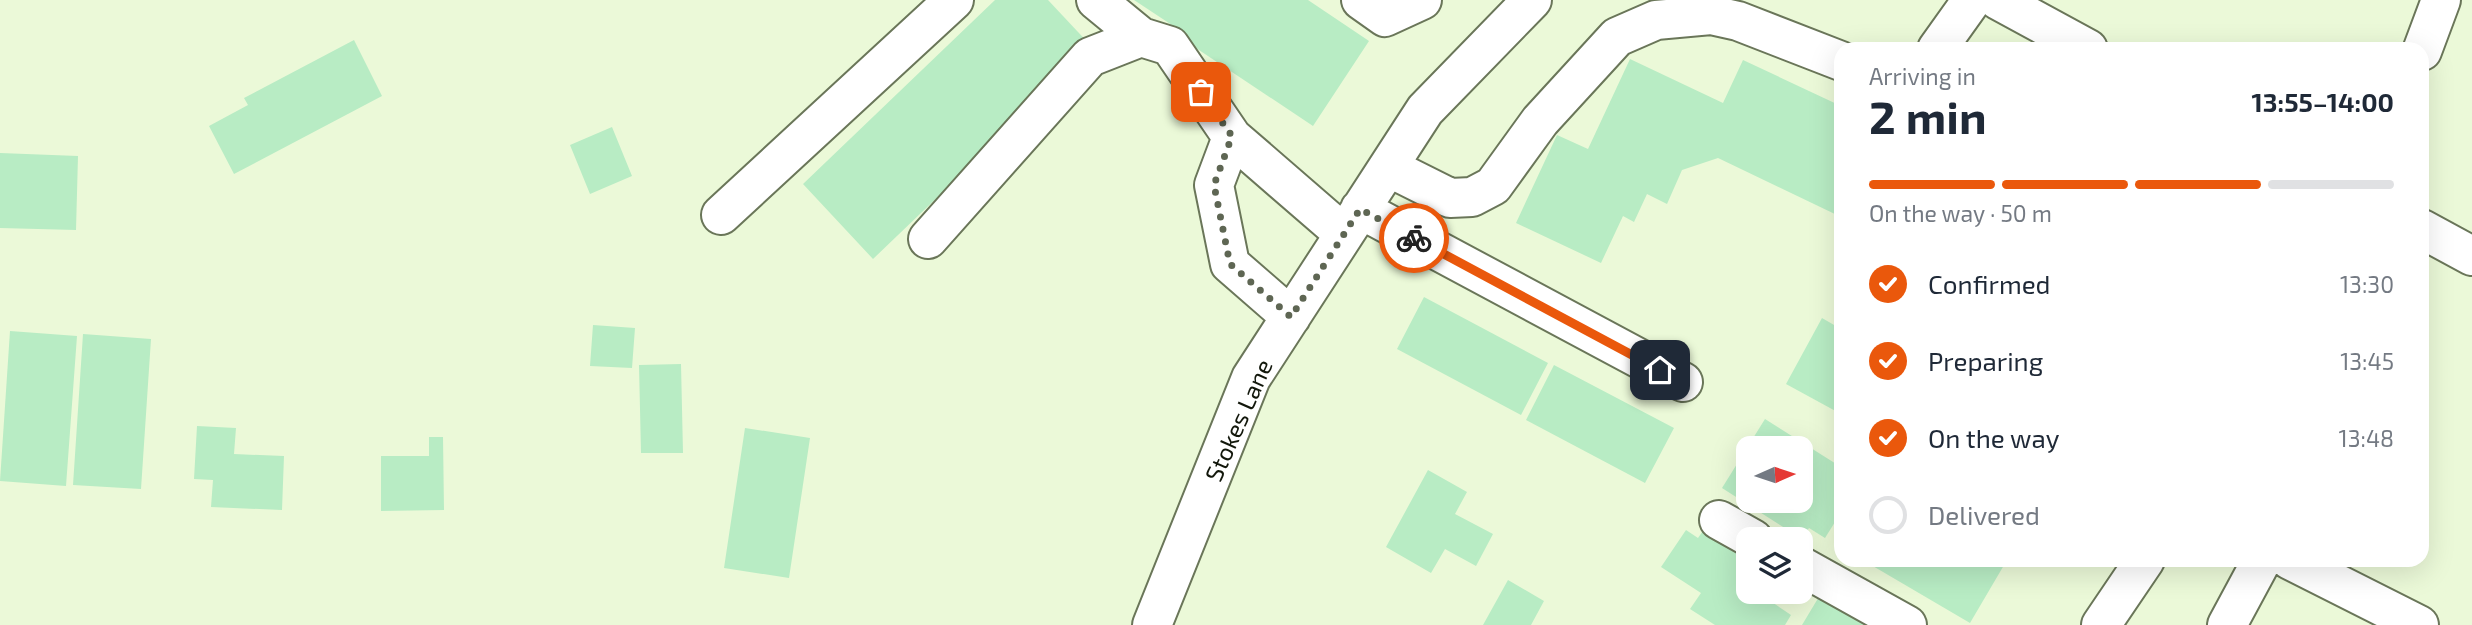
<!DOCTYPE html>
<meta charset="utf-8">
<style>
:root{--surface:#fff;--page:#f6f6f7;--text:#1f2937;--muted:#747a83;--line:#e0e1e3;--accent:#ea580c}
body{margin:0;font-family:"Exo 2",sans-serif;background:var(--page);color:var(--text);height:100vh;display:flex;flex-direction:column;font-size:26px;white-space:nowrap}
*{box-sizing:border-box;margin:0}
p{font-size:23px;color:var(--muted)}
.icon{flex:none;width:38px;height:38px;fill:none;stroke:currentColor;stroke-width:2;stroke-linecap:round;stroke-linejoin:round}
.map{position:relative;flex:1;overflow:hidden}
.panel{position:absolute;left:1834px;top:42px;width:595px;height:525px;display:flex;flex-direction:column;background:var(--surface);border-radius:21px;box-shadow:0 7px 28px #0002}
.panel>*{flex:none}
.needle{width:46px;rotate:87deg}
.buttons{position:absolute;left:1736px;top:436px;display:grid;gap:14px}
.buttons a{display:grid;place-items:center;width:77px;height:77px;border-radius:14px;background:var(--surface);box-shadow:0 7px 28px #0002;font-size:35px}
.pin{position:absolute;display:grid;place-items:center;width:60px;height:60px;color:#fff;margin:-30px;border-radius:14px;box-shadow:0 4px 10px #0006}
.courier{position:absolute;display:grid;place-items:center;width:70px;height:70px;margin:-35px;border:5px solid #ea580c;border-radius:50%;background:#fff;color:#222;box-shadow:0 2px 9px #0007}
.overview em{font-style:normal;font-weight:700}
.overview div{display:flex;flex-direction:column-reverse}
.overview{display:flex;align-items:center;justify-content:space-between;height:119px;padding:0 35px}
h1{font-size:46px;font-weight:700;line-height:52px}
.bar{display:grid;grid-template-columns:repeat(4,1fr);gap:10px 7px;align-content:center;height:84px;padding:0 35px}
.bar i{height:9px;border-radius:5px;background:var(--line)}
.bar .selected{background:var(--accent)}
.bar p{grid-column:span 4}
ol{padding:0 35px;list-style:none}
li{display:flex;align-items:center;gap:21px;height:77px}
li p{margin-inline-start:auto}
li .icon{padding:7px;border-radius:50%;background:var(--accent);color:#fff;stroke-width:4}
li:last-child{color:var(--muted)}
li i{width:38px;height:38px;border:4px solid var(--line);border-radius:50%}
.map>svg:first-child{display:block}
.building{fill:#b8ecc4;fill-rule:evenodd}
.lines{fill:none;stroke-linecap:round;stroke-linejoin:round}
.minor-casing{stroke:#6a7659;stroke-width:42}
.major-casing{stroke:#6a7659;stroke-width:42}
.minor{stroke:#fff;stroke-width:38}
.major{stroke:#fff;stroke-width:38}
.done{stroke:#5e6653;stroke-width:7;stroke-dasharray:0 12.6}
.route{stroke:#ea580c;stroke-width:9}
.labels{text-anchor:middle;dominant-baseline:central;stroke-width:7;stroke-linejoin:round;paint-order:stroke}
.street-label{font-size:24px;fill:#12170b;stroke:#fff}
</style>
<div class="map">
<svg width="2472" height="625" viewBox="0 0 2472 625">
<rect width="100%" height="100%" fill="#ebf9d8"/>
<!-- building -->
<path class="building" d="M995,0H1048L1093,48L873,259L803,184Z
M1134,0H1308L1369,41L1313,126L1184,40L1187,35Z
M354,40L382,96L234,174L209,126L248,105L244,98Z
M1630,59L1723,103L1743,60L1841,106L1839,216L1718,158L1682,170L1667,204L1647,194L1634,222L1623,216L1601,263L1516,223L1557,135L1588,149Z
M612,127L632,176L590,194L570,145Z
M0,153L78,156L76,230L0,228Z
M1424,297L1548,363L1521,415L1397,349Z
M1822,318L1841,329V414L1786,384Z
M593,325L635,328L632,368L590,366Z
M10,331L77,336L66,486L0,481Z
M83,334L151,339L141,489L73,485Z
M681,364L683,453H641L639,365Z
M1554,365L1674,428L1645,483L1526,420Z
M1765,419L1841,467V504L1837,510L1840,514L1825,538L1809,528L1802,539L1722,488ZM1748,448H1801V500H1748Z
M197,426L236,428L234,454L284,456L282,510L211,507L213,480L194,479Z
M745,428L810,438L789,578L724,568Z
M429,437H443L444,510L381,511V456H429Z
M1428,470L1467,492L1455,514L1493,534L1476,566L1445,549L1431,573L1386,547Z
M1711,519L1748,544V592H1757L1791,615L1785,625H1715L1690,609L1701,593L1661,567L1686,530L1698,538Z
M1867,560H2007L1970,623L1866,562Z
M1508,580L1544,601L1531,625H1483Z
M1823,590L1879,625H1802Z"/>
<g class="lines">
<defs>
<path id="minor" d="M1096,0L1141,37
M1361,0L1385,17L1422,0
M1937,49L1972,0
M2422,51L2441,0
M1232,137L1214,185L1230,264L1291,317
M1388,167L1450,198L1472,197L1493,186L1540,121L1617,37L1656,20L1711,15L1738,21L1841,61
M1360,209L1683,382
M721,215L954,0
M928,239L1090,57L1141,37L1170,46L1232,137L1344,234
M1719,520L1753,539
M2290,560L2419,625
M1801,566L1907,625
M1152,625L1251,378L1425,110L1532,0
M2101,625L2145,560
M2227,625L2262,560"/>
<path id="major" d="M1998,0L2088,49
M2422,229L2472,256"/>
</defs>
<!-- minor casing -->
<use href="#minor" class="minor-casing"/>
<!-- major casing -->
<use href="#major" class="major-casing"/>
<!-- minor -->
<use href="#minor" class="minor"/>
<!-- major -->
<use href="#major" class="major"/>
</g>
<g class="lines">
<!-- done -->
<path class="done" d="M1201,92L1232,136L1214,185L1230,264L1291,317L1360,209L1414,238"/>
<!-- route -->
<path class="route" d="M1414,238L1660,370"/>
</g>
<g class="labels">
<!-- street labels -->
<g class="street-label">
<text transform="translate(1238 420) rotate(-66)">Stokes Lane</text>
</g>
</g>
</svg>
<div class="buttons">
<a><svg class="needle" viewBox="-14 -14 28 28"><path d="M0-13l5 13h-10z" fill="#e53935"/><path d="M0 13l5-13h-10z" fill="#747a83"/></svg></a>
<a><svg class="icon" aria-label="layers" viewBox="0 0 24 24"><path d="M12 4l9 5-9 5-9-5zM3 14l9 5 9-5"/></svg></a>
</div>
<div class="pin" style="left:1201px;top:92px;background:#ea580c"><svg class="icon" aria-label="bag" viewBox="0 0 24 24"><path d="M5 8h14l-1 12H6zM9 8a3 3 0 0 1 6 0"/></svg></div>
<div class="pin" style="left:1660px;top:370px;background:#1f2937"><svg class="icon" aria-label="home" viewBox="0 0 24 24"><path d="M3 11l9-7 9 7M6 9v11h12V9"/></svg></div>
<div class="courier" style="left:1414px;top:238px"><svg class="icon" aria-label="bike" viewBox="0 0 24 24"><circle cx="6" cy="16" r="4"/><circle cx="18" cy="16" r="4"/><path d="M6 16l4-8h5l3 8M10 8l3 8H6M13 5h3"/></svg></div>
<section class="panel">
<div class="overview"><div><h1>2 min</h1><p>Arriving in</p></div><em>13:55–14:00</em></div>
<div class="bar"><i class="selected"></i><i class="selected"></i><i class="selected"></i><i></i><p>On the way · 50 m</p></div>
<ol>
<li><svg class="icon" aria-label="check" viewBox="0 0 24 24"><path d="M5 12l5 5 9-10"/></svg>Confirmed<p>13:30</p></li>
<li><svg class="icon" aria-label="check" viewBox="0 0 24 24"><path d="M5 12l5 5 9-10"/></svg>Preparing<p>13:45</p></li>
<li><svg class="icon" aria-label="check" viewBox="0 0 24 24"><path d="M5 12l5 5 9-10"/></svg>On the way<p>13:48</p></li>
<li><i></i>Delivered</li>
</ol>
</section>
</div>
